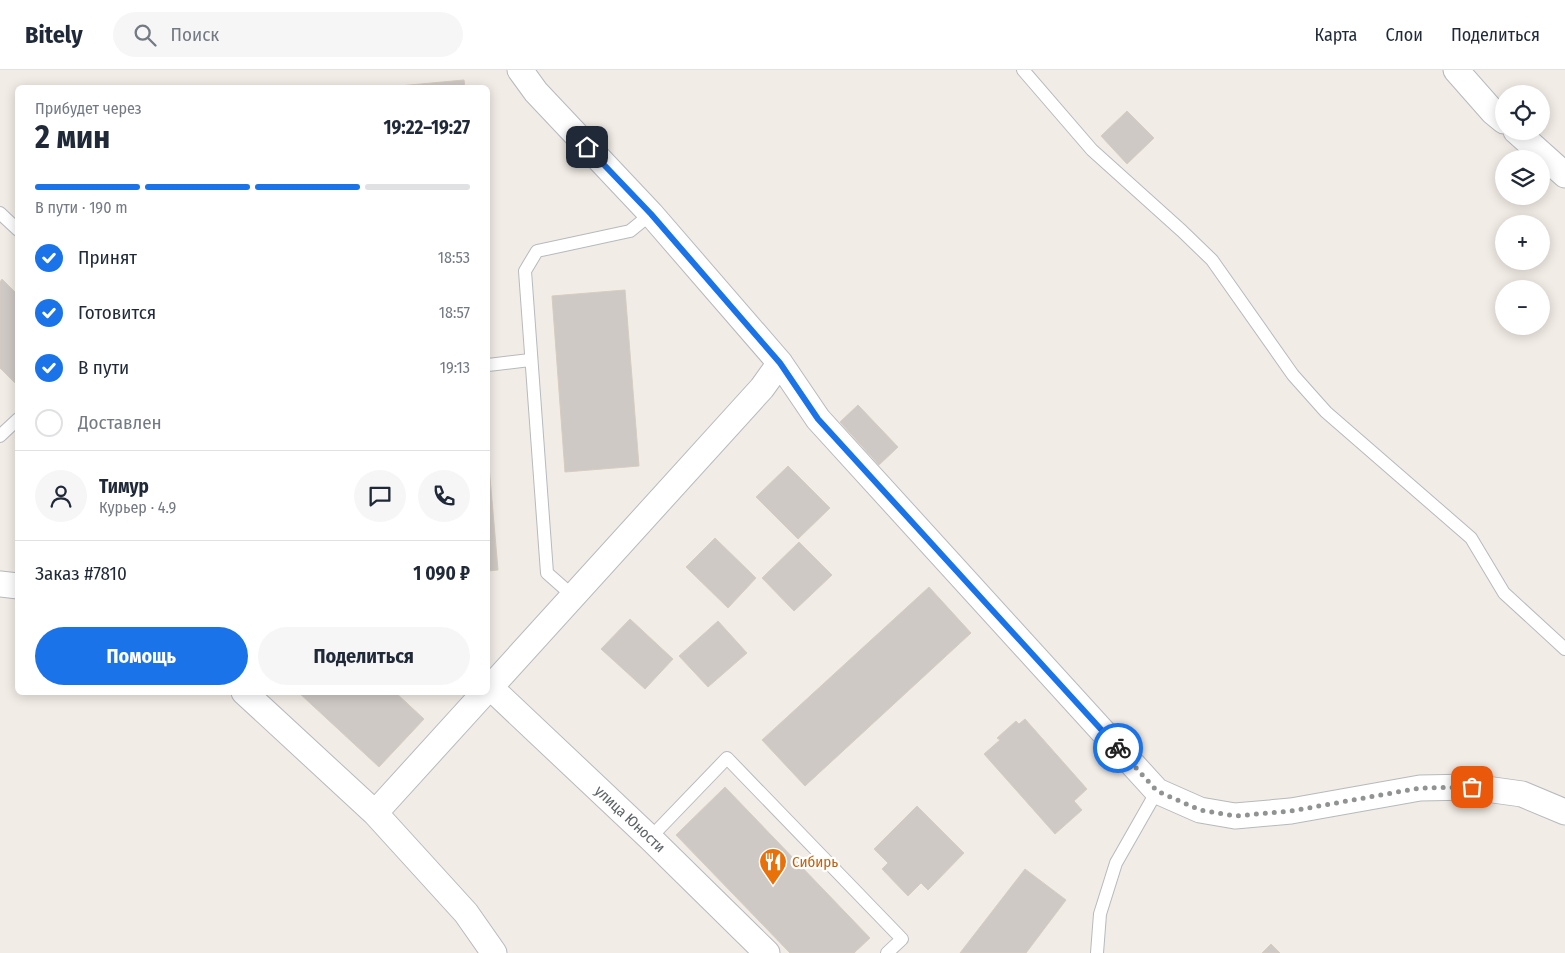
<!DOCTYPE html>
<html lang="ru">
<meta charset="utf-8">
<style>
:root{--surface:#fff;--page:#f6f6f7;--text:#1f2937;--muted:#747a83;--line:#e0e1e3;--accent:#1a73e8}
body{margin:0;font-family:"Fira Sans Condensed",sans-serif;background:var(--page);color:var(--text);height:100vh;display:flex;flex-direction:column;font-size:19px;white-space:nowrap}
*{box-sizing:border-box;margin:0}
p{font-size:16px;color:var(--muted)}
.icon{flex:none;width:28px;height:28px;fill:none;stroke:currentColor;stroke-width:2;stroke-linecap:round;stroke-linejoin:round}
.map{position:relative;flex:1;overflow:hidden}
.sheet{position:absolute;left:15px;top:15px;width:475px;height:610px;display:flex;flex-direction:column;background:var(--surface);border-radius:8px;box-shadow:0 2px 12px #0003}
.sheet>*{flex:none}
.controls{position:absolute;left:1495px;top:15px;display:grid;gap:10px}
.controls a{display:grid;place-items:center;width:55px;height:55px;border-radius:50%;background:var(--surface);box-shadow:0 2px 12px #0003;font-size:25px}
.pin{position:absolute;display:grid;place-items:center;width:42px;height:42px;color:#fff;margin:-21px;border-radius:10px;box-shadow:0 2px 8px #0006}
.courier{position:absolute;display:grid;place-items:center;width:50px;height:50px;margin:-25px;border:4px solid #1a73e8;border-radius:50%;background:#fff;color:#222;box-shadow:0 1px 6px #0007}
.head em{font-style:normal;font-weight:700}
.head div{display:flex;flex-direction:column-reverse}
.head{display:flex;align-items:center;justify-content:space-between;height:85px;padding:0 20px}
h1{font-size:32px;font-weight:700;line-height:38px}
.bar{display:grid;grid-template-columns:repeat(4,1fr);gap:8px 5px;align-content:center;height:60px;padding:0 20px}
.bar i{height:6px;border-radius:4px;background:var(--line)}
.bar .active{background:var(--accent)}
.bar p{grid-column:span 4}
.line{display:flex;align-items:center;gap:12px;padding:0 20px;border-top:1px solid var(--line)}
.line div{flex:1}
.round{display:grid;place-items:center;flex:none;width:52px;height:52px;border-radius:26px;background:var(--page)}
ol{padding:0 20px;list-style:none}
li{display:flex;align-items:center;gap:15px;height:55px}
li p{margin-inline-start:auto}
li .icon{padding:5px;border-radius:50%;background:var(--accent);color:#fff;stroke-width:4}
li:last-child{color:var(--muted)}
li i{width:28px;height:28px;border:2px solid var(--line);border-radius:50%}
.primary-button{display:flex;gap:10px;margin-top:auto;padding:10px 20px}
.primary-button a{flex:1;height:58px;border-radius:30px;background:var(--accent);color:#fff;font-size:20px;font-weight:700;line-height:58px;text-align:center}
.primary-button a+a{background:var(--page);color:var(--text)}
header{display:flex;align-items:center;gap:30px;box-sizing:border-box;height:70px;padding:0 25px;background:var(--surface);border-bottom:1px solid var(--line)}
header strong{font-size:24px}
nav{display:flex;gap:28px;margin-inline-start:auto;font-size:18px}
.search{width:350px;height:45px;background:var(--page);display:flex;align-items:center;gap:12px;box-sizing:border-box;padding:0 18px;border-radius:28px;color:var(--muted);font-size:19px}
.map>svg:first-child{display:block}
.building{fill:#cec9c4;stroke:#d6ccc2}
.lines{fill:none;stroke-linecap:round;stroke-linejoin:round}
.service-casing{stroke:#b6babd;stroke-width:14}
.minor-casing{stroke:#b6babd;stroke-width:27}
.service{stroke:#fff;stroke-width:12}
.minor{stroke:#fff;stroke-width:25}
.done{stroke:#919393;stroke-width:5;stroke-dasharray:0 9}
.route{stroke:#1a73e8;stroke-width:6}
.labels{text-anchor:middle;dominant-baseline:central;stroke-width:4.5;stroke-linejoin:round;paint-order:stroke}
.street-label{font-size:15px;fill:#5d6367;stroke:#fff}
.food-label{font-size:15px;fill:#c56008;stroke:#fff;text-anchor:start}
</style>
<header>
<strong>Bitely</strong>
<div class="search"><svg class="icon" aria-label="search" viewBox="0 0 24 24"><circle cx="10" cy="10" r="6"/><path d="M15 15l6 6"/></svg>Поиск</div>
<nav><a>Карта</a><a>Слои</a><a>Поделиться</a></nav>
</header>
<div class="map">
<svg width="1565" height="883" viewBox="0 0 1565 883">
<rect width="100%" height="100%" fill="#f1ece5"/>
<!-- building -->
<path class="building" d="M464,10L465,18H399V16Z
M1127,41L1154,68L1127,94L1101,66Z
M2,209L18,225L17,315L0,298V212Z
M625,220L639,396L565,402L552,226Z
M858,335L898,377L879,395L840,352Z
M488,384L498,500L488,501Z
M788,396L830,438L798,469L756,427Z
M715,468L756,508L728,538L686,497Z
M799,472L832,505L794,541L762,508Z
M929,517L971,563L805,716L762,670Z
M630,549L673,589L645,619L601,579Z
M718,551L747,583L708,617L679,586Z
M298,622H395L424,649L379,697Z
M1025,649L1087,719L1074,731L1082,740L1055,764L984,684L1000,670L997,668L1016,651L1019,654Z
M725,717L870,868L854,883H790L676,765Z
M917,736L964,783L928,820L921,813L908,826L882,799L888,793L874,779Z
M1025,799L1066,830L1026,883H960Z
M1271,874L1280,883H1262Z"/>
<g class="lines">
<defs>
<path id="service" d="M1023,0L1092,80L1182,161L1212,190L1293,305L1326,342L1471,468L1504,523L1565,579
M0,143L18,160
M488,295L530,290
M0,366L18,349
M573,526L547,503L525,201L537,181L630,161L651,144
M650,768L727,688L902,869L887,883
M1097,883L1100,844L1116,793L1157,721"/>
<path id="minor" d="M520,0L536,22L651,144L780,293L818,349L1157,721L1200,740L1235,746L1291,741L1420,718L1472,717L1522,724L1565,742
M1456,0L1493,42L1504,51
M1516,61L1565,105
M0,514L18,516
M490,617L650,768L767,883
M488,620L762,318L780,293
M244,622L375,743L466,843L494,883
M375,743L485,622"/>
</defs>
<!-- service casing -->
<use href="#service" class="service-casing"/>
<!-- minor casing -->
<use href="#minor" class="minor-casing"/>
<!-- service -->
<use href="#service" class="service"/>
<!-- minor -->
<use href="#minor" class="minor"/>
</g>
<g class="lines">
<!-- done -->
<path class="done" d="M1118,678L1157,721L1200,740L1235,746L1291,741L1420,718L1472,717"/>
<!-- route -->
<path class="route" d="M587,77L651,144L780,293L818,349L1118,678"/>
</g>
<!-- icons -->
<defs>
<symbol id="restaurant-pin" viewBox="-11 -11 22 30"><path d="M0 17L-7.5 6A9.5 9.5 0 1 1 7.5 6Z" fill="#e8710a" stroke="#fff"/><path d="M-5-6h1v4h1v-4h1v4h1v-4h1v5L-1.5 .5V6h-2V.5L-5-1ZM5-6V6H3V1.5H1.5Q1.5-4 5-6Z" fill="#fff"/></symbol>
</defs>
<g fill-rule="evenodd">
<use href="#restaurant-pin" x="757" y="776" width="32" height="43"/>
</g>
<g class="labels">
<!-- street labels -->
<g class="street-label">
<text transform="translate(630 749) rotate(43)">улица Юности</text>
</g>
<!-- food labels -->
<g class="food-label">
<text x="792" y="792">Сибирь</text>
</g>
</g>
</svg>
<div class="controls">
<a><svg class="icon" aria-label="locate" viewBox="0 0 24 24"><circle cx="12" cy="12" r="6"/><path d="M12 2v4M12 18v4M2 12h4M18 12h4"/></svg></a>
<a><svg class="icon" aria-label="layers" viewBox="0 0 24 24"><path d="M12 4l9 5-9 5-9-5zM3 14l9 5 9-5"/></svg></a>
<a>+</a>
<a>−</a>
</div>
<div class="pin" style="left:1472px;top:717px;background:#ea580c"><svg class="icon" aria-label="bag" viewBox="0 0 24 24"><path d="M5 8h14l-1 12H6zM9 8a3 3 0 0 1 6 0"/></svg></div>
<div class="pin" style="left:587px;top:77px;background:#1f2937"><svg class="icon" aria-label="home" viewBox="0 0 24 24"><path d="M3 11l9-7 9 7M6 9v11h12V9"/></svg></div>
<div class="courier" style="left:1118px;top:678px"><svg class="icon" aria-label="bike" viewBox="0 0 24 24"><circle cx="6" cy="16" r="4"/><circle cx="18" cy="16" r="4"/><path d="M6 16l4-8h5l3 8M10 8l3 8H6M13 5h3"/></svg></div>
<section class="sheet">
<div class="head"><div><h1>2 мин</h1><p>Прибудет через</p></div><em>19:22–19:27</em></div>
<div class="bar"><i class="active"></i><i class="active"></i><i class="active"></i><i></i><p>В пути · 190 m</p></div>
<ol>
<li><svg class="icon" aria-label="check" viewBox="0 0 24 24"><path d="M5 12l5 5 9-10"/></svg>Принят<p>18:53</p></li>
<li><svg class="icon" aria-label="check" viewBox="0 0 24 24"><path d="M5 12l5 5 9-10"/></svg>Готовится<p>18:57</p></li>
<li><svg class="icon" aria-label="check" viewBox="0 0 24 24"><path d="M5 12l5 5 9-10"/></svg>В пути<p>19:13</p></li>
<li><i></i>Доставлен</li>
</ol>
<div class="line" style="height:90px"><a class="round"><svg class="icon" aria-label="person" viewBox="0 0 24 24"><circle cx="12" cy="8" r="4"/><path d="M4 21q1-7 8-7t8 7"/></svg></a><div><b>Тимур</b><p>Курьер · 4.9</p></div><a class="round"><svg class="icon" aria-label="chat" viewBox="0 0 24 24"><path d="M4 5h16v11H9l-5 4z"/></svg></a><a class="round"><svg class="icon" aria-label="phone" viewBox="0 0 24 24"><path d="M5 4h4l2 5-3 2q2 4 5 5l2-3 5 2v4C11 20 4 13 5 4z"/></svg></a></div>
<div class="line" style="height:65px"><div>Заказ #7810</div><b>1 090 ₽</b></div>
<div class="primary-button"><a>Помощь</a><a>Поделиться</a></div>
</section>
</div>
